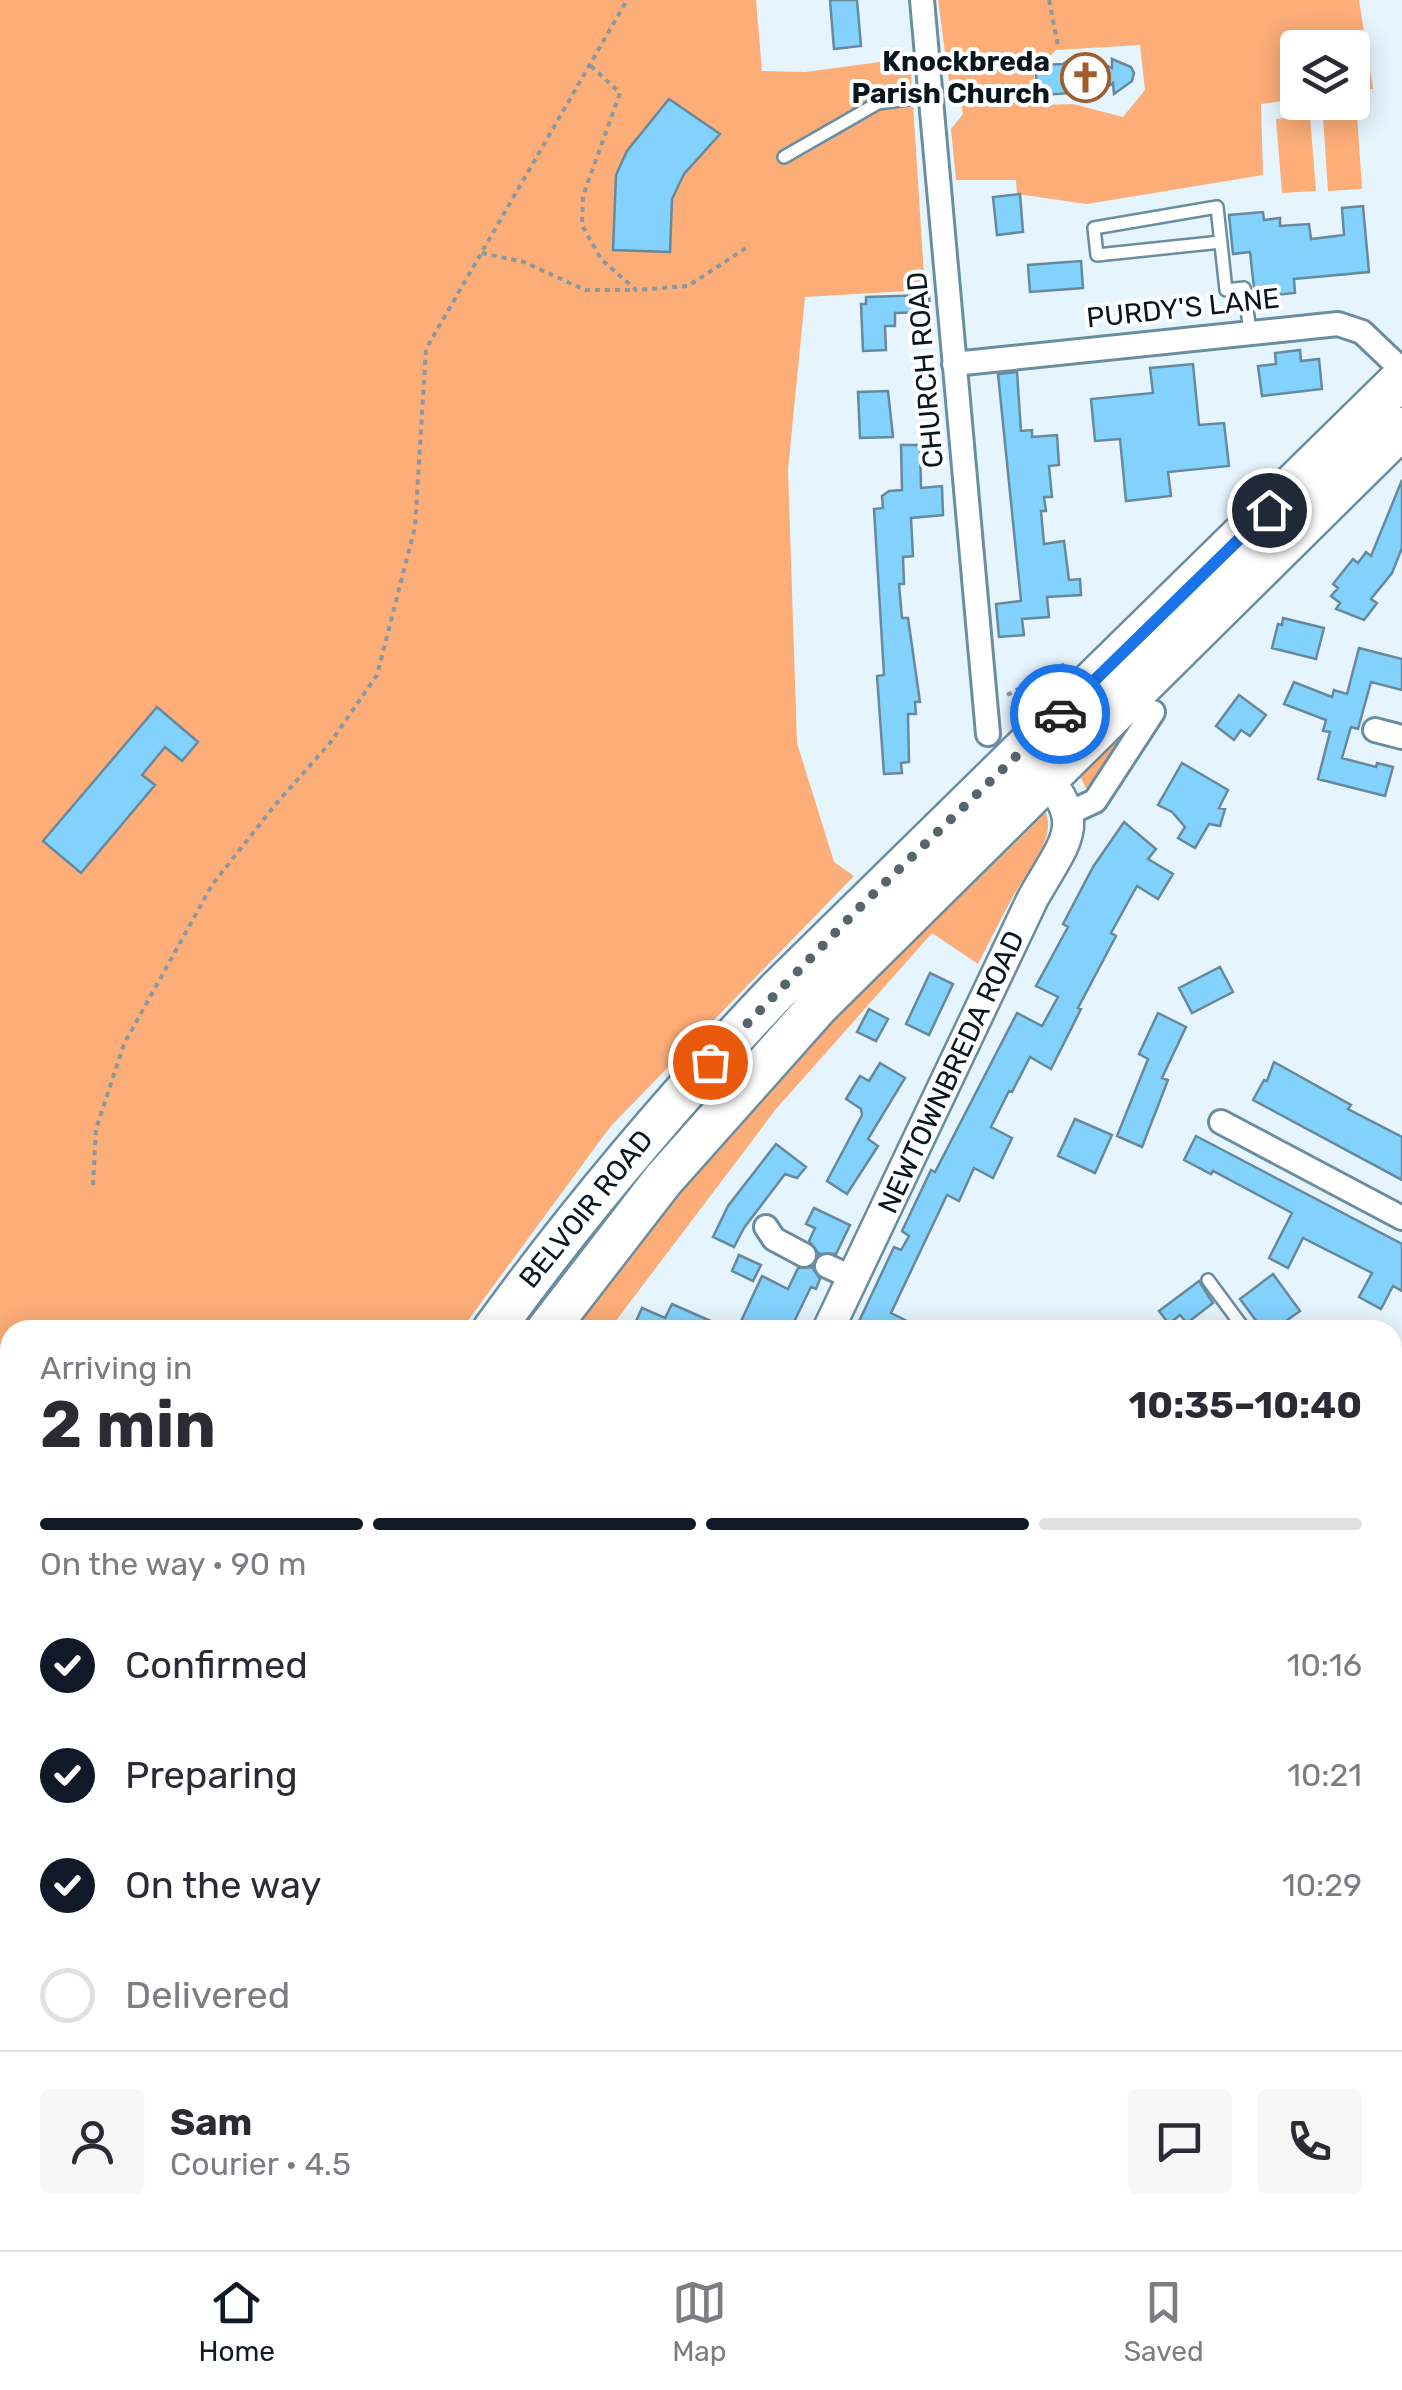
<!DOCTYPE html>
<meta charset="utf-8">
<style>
:root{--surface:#fff;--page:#f7f7f7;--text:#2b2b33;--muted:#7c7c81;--line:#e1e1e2;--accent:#111827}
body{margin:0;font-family:Rubik,sans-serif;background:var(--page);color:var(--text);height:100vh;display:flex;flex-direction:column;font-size:38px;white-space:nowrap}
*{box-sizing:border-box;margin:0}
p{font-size:32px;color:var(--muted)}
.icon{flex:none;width:55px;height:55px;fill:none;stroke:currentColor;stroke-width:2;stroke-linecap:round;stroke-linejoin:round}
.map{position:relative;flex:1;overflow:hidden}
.sheet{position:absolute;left:0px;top:1320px;width:1402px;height:930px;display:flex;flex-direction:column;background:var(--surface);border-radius:30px 30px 0 0;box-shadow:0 5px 25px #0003}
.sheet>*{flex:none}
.tools{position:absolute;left:1280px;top:30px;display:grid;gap:20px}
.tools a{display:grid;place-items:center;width:90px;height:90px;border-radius:10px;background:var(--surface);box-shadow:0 5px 25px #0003;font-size:50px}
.pin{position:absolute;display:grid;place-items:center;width:85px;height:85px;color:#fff;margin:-42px;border:5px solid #fff;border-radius:50%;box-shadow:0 2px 10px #0007}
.courier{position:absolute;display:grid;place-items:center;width:100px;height:100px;margin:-50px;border:8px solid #1a73e8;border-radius:50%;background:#fff;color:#222;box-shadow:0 2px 12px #0007}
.headline em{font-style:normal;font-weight:700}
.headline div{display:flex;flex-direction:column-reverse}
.headline{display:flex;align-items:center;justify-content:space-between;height:170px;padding:0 40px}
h1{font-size:65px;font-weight:700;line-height:75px}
.bar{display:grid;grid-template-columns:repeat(4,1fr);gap:15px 10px;align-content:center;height:120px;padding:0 40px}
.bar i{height:12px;border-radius:8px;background:var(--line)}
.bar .selected{background:var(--accent)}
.bar p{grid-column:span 4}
.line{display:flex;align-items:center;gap:25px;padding:0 40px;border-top:2px solid var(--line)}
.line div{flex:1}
.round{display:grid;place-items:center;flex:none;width:105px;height:105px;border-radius:10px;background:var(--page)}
ol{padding:0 40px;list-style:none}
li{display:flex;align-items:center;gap:30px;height:110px}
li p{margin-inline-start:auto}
li .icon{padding:10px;border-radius:50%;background:var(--accent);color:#fff;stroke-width:4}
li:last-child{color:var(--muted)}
li i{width:55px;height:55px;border:5px solid var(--line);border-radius:50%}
.tabs{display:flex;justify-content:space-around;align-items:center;height:140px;border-top:2px solid var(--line);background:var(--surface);font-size:28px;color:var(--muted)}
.tabs a{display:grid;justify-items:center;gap:5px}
.tabs .selected{color:var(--accent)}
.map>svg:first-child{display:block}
.green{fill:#fcad78;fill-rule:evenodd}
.building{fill:#82d2fd;stroke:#67899c;stroke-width:2.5}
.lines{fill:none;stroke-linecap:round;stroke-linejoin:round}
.lane-casing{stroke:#6a8da0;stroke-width:16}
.street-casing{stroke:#6a8da0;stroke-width:28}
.secondary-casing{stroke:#6a8da0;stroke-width:35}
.highway-casing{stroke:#6a8da0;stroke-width:45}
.path{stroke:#8a989f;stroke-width:4;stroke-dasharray:5 5;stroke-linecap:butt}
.lane{stroke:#fff;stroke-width:11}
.street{stroke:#fff;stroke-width:22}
.secondary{stroke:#fff;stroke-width:30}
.highway{stroke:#fff;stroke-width:40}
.done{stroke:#56646b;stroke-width:10;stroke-dasharray:0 18}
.route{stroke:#1a73e8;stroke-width:12}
.labels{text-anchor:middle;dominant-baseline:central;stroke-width:8;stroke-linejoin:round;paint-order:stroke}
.poi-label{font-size:28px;font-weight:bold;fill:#09161d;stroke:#fff;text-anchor:end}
.street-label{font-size:28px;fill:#09161d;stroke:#fff}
</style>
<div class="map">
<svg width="1402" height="2250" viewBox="0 0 1402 2250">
<rect width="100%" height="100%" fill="#e6f5fd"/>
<!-- green -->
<path class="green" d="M0,0H756L762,71L805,72L910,58L925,290L805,297L788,470L797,743L834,862L854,876L610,1127L461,1330H10V2127L0,2148Z
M938,0H1359L1373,89L1353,91L1352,48H1298L1297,99L1261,104L1263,175L1087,204L1017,194L1016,180H956L951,129L963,114L959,90L949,82ZM1140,45L1145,90L1123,117L1073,104L1043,105L1041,92L1035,87L1034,74L1056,50Z
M1357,114L1362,189L1328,191L1323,116Z
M1310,116L1316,191L1282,193L1276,119Z
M1139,713L1142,716L1091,786L1086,788L1081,778L1082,770Z
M1042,806C1062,832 1028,870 1015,893C1002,916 990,940 978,964L932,933L776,1109L609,1330H566L756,1094Z
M951,844L664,1147L574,1262L528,1330H510L694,1096Z"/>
<!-- building -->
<path class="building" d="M830,0H857L861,46L834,49Z
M1084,54L1112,68V59L1131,67L1134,73L1132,81L1114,94L1113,83L1087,101L1073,98L1070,93L1044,95V88L1037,89L1036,73L1041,72V65L1063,64L1076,55Z
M669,99L720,134L684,174L672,199L670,252L613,250L616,175L627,151Z
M1020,194L1023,232L997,235L993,197Z
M1363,206L1369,272L1294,279L1295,293L1255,297L1250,252L1233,254L1229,215L1263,212L1264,220L1280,218V226L1309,224L1311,239L1344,235L1342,208Z
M1081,261L1083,288L1030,292L1028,265Z
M929,295L930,312L895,313V326H885L886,350L863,351L861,304H866V297Z
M1300,350L1301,361L1319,359L1322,389L1262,396L1258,366L1276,364L1275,353Z
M1193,364L1199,425L1224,423L1229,466L1168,472L1171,496L1126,501L1120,439L1095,441L1091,399L1153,393L1150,368Z
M1017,372L1021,431L1032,430V437L1057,435L1059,465L1049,466L1052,497H1044L1046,511H1041L1044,544L1064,541L1069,580L1080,579L1081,595L1047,597L1049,617L1022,619L1024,635L999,637L996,604L1021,601L998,374Z
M888,391L893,437L860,438L858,392Z
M901,445H920L921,488L942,486L943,515L911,518L913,556L903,557L904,584H899L902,618H908L920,702H915L916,714H908L909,762L901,763L902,773L884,774L877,676L884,675L874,509L883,508L882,496L889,491L902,490Z
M1402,480V548L1392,573L1371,599L1377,603L1364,620L1336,609L1340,603L1331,596L1338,588L1333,584L1353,559L1358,563L1366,552L1371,556Z
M1283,618L1324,628L1316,659L1272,648L1278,624L1282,625Z
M1359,648L1402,659V690L1371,682L1358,729L1351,727L1342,758L1376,767L1377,763L1393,767L1385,796L1318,779L1330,732L1323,731L1326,720L1284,704L1294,682L1332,697L1334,690L1347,694Z
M1239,695L1266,715L1250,736L1241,730L1234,740L1216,726Z
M157,707L198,742L182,761L165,747L142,775L155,785L81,873L43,841Z
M1182,763L1228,790L1219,808L1225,809L1220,826L1209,824L1195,848L1178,838L1185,827L1172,812L1158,805Z
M1124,822L1156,849L1148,859L1173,874L1158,899L1137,886L1111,933L1116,936L1078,1008L1081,1009L1051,1069L1030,1057L1012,1092L1009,1091L991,1127L1012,1138L993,1178L974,1168L959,1201L947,1195L891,1313L925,1330H855L894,1247L901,1250L909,1236L902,1231L931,1170L935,1172L1017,1013L1042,1026L1058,997L1036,986L1068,927L1063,924L1093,867Z
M1220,967L1233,992L1192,1013L1179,988Z
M930,973L953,984L929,1035L906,1024Z
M869,1009L888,1019L876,1041L857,1032Z
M1158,1013L1186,1027L1162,1078L1168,1080L1142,1147L1117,1136L1148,1059L1139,1054Z
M1274,1062L1351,1105L1348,1109L1402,1137V1180L1253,1100L1264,1080L1267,1081Z
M880,1063L905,1078L868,1139L878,1146L847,1194L827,1181L862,1115L861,1109L846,1099L860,1076L869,1081Z
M1075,1119L1112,1135L1095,1173L1058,1156Z
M1196,1136L1402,1244V1291L1393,1286L1381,1309L1359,1297L1372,1273L1303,1238L1288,1268L1269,1258L1292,1213L1213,1171L1211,1174L1184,1160Z
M776,1144L806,1167L797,1178L785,1174L744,1228L734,1247L713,1237L728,1206Z
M814,1208L850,1225L836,1254H819L809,1241L815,1228L806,1224Z
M739,1255L761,1265L753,1281L732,1271Z
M812,1267L820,1279L816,1289L811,1287L790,1330H737L762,1276L788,1289L798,1268Z
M1273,1274L1300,1311L1286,1321L1292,1330H1263L1240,1299Z
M1199,1281L1213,1303L1187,1323L1180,1315L1169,1324L1159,1311Z
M672,1304L731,1330H632L642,1308L665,1318Z"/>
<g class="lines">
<defs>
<path id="lane" d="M784,157L878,103L930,96
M1221,242L1097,255L1094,228L1217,207L1226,290L1244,288L1250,331
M1208,1280L1245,1330
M1,1739L10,1736"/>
<path id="street" d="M922,0L988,734
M954,364L1338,324L1362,332L1402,370
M1375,730L1402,737
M1069,813L1095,801L1153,712
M1221,1122L1402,1218
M766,1227L774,1239L804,1255
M827,1266L853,1278
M1392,1998L1402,1999
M1392,2139L1402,2134
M302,2240L312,2250
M994,2240L1010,2247L1017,2240
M1319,2240L1324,2250
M199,2250L203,2240"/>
<path id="secondary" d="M828,1330L1033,898C1068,836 1090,823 1034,764
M1392,1456L1402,1453
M395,2250L404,2240"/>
<path id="highway" d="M493,1330C580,1210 675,1098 777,991L1402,378
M547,1330L663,1180L818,1006L1402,428
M3,2250L10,2235
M52,2250L57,2240"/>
</defs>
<!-- lane casing -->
<use href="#lane" class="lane-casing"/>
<!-- street casing -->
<use href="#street" class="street-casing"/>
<!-- secondary casing -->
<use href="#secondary" class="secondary-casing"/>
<!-- highway casing -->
<use href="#highway" class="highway-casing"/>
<!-- path -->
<path class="path" d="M1049,0L1058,46
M591,66L620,93L583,196L582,225L601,259L636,290L688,286L749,246
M482,253L524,262L585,290H635
M1007,695L1065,664
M93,1185L96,1129L124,1044L212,885L275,805L330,743L377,675L415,527L426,349L627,0
M1174,2250L1177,2240"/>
<!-- lane -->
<use href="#lane" class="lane"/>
<!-- street -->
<use href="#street" class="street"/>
<!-- secondary -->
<use href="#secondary" class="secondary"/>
<!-- highway -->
<use href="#highway" class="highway"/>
</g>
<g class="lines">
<!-- done -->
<path class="done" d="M710,1062L864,903L1060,714"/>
<!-- route -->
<path class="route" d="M1060,714L1269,510"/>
</g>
<!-- icons -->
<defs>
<symbol id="church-ring" viewBox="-11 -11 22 22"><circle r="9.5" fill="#fff" stroke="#a15d2d" stroke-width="1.5"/><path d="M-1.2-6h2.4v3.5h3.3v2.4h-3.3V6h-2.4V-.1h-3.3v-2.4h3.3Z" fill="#a15d2d"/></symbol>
</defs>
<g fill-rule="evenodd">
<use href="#church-ring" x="1058" y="50" width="55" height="55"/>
</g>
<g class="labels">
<!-- poi labels -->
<g class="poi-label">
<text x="1050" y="61">Knockbreda<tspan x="1050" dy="32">Parish Church</tspan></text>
</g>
<!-- street labels -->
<g class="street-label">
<text transform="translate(1183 308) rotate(-6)">PURDY'S LANE</text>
<text transform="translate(925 370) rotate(-95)">CHURCH ROAD</text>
<text transform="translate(951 1072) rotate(-65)">NEWTOWNBREDA ROAD</text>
<text transform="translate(586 1209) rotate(-51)">BELVOIR ROAD</text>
</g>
</g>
</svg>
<div class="tools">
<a><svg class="icon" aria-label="layers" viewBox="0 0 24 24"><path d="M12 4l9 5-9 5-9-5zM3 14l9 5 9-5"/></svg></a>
</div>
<div class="pin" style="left:710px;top:1062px;background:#ea580c"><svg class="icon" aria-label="bag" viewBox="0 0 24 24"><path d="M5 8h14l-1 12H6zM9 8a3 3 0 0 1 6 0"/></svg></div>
<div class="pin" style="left:1269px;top:510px;background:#1f2937"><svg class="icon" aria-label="home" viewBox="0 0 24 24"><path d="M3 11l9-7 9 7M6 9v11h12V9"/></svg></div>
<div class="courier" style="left:1060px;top:714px"><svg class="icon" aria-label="car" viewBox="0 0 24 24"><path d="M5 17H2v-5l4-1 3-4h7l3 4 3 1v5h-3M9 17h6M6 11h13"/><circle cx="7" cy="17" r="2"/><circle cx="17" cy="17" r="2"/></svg></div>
<section class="sheet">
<div class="headline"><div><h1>2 min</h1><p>Arriving in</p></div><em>10:35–10:40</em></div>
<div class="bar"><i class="selected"></i><i class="selected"></i><i class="selected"></i><i></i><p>On the way · 90 m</p></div>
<ol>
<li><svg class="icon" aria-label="check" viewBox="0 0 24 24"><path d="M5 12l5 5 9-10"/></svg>Confirmed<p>10:16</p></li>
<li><svg class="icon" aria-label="check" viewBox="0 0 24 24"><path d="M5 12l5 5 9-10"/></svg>Preparing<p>10:21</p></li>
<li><svg class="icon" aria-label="check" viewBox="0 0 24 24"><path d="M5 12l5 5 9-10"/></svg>On the way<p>10:29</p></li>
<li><i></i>Delivered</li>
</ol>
<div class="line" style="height:180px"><a class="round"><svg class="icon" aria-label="person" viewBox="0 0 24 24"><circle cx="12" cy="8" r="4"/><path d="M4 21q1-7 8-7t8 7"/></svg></a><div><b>Sam</b><p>Courier · 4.5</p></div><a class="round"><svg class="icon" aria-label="chat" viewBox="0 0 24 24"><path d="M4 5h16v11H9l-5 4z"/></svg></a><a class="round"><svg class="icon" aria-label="phone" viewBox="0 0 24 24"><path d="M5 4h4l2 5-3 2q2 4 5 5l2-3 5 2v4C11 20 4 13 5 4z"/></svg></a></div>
</section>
</div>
<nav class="tabs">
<a class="selected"><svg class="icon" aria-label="home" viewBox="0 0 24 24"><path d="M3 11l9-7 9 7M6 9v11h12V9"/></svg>Home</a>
<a><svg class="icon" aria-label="map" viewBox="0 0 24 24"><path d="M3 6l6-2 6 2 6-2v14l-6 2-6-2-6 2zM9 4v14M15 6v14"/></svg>Map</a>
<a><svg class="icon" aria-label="saved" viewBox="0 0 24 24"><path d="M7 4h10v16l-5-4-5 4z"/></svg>Saved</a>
</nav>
